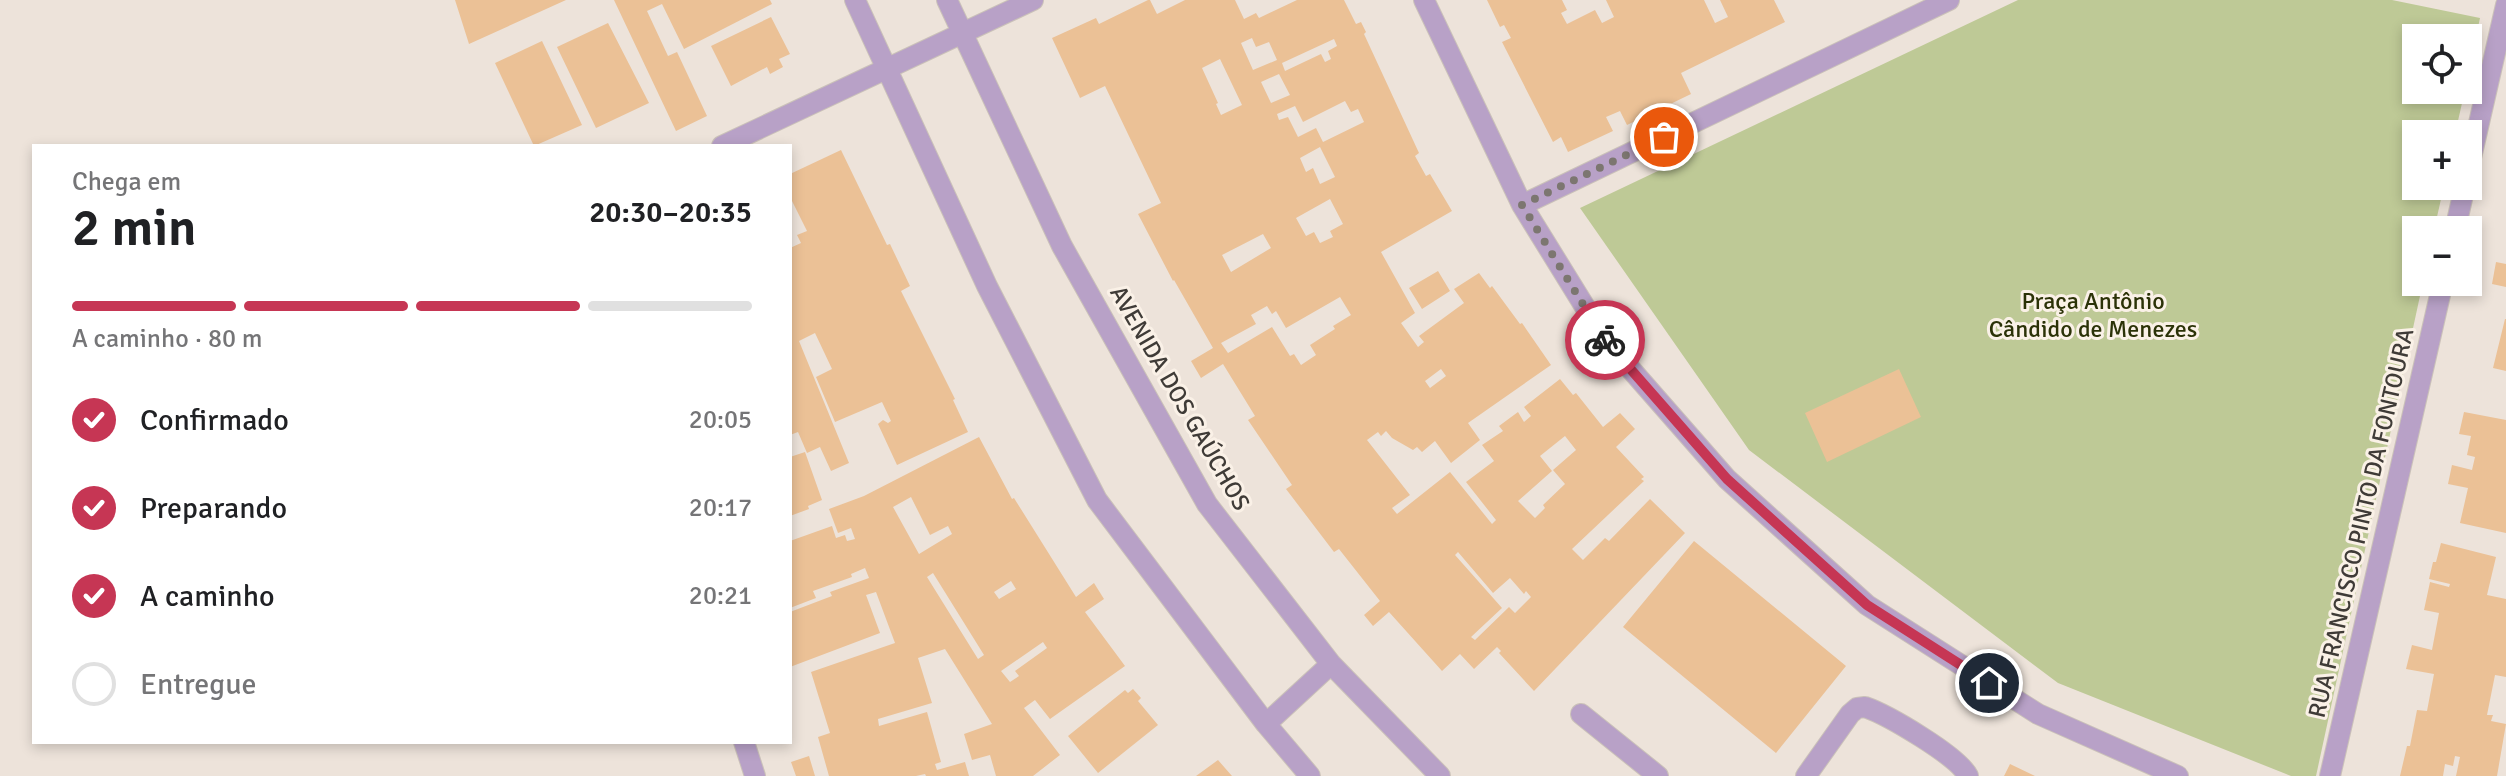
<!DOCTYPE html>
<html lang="pt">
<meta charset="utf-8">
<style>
:root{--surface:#fff;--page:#f6f6f6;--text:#202124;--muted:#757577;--line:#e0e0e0;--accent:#c63654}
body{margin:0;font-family:Signika,sans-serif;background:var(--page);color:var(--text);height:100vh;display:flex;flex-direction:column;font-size:30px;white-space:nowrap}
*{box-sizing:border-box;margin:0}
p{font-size:26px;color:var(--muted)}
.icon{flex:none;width:44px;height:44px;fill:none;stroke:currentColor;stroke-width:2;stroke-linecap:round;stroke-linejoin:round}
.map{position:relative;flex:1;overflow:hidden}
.side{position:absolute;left:32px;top:144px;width:760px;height:600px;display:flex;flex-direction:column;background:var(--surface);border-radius:0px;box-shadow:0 4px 12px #0003}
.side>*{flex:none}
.controls{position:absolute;left:2402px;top:24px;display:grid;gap:16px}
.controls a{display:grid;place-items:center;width:80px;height:80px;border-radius:0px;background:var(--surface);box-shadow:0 4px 12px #0003;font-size:40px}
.pin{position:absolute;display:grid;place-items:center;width:68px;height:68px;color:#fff;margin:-34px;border:4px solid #fff;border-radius:50%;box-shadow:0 2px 8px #0007}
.courier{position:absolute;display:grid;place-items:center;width:80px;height:80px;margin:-40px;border:6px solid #c63654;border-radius:50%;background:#fff;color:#222;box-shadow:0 2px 10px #0007}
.head em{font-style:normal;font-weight:600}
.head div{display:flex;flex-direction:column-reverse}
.head{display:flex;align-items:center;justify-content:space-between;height:136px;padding:0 40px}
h1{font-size:52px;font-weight:600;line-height:60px}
.bar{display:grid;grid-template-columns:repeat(4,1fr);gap:12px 8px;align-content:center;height:96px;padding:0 40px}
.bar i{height:10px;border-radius:6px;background:var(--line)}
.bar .selected{background:var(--accent)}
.bar p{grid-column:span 4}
ol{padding:0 40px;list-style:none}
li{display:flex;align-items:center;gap:24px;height:88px}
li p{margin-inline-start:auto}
li .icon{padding:8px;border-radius:50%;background:var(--accent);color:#fff;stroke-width:4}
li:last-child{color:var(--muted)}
li i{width:44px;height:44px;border:4px solid var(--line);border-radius:50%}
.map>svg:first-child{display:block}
.green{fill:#bec996}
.building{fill:#ebc196;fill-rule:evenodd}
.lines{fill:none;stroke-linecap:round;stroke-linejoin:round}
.minor-casing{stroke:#cac1b9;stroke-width:22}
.minor{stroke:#b8a1c7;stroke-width:20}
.done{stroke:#7c7670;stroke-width:8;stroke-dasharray:0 14.4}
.route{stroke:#c63654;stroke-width:10}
.labels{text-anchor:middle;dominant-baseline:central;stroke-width:6;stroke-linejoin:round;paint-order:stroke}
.park-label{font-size:24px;fill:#2b3207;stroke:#faf1e7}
.street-label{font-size:24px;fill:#3f3b37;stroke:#faf1e7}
</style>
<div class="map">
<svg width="2506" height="776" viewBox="0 0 2506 776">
<rect width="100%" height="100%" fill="#ede3da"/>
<!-- green -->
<path class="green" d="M2018,0H2392L2480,18L2468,75V38H2416V90H2465L2455,134H2416V186H2444L2434,230H2416V282H2423L2316,776H2291L2058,683L1749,450L1580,208Z"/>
<!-- building -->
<path class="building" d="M455,0H566L469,44Z
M614,0H770L772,4L684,49L662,4L647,11L668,56L677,52L707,116L676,131Z
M1148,0H1150L1157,14L1185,0H1235L1244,19L1256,13L1259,18L1297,0H1344L1356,24L1361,22L1366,32L1364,34L1419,153L1415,156L1426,176L1430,174L1452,211L1381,252L1415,313L1401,323L1418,347L1424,342L1419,336L1464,303L1454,289L1479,273L1490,288L1492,286L1520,324L1522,323L1551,365L1468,423L1480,440L1451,463L1435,441L1422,452L1417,447L1413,450L1392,438L1386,431L1381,436L1378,432L1367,440L1410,495L1392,508L1397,514L1450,472L1492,524L1496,520L1466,482L1494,461L1482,445L1503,431L1499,426L1518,412L1524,422L1531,416L1524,407L1560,379L1573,395L1576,393L1603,427L1620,413L1635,429L1616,447L1644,477L1641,479L1644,481L1572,549L1583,560L1605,538L1609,541L1650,499L1685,533L1534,691L1499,653L1501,651L1497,647L1474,669L1460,654L1442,671L1389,612L1373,626L1364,615L1380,601L1339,549L1334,552L1286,489L1292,485L1248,420L1255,416L1223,364L1201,378L1191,361L1213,348L1174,280L1173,281L1138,214L1161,203L1105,86L1080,98L1052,38L1096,18L1099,24ZM1252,38L1256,47L1269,42L1277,60L1253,70L1241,43ZM1334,39L1337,46L1328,51L1331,59L1325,62L1321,54L1285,71L1282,63ZM1220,59L1242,105L1221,115L1216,104L1218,103L1202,68ZM1279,74L1290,95L1271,103L1261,82ZM1345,101L1351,112L1358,109L1364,122L1323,142L1316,128L1298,137L1288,117L1279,120L1277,114L1295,106L1303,122ZM1320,147L1335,177L1320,184L1313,168L1306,172L1300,158ZM1330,199L1343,224L1330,231L1333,237L1320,243L1314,232L1306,236L1296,218ZM1263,234L1271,248L1231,272L1222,255ZM1340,297L1351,315L1333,326L1335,329L1310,345L1316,355L1301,365L1294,354L1290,356L1272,327L1228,353L1221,343L1256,324L1251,315L1267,306L1272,314L1276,311L1286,328ZM1441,369L1446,376L1430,388L1425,381ZM1565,436L1576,450L1553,470L1565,484L1543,505L1545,508L1535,518L1518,501L1552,471L1540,456ZM1458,552L1493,593L1510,578L1524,594L1526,591L1531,597L1515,613L1509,607L1475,640L1471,637L1502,608L1455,555Z
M1487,0H1562L1567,10L1561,13L1567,24L1595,10L1602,23L1614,17L1606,0H1704L1715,23L1728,17L1720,0H1774L1785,22L1681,73L1691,94L1627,125L1620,111L1606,117L1613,131L1568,152L1561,137L1553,142L1502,42L1511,38L1504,25L1500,27Z
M771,17L790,54L779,59L783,67L770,74L767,67L731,86L711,46Z
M608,23L649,103L596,128L557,47Z
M542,41L582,125L534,146L495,63Z
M841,150L887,245L890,244L910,286L901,291L955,399L953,400L968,432L897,465L878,424L883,420L888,423L891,421L882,402L835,422L816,377L832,369L815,333L799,341L849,463L831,471L820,447L807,453L798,432L790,435V248L801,243L797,235L807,231L790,197V174Z
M2496,262L2506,264V287L2492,284Z
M1438,271L1450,291L1422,309L1409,288Z
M2505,319H2506V371L2493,368Z
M1899,369L1921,417L1827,462L1805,413Z
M2464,412L2506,420V533L2460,523L2468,488L2448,484L2452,465L2472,470L2475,457L2467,455L2471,436L2459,434Z
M979,437L1012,499L1014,498L1076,597L1094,583L1104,599L1085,612L1125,666L1050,719L1035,700L1024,708L1060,755L1033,776H996L990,755L972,760L964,734L992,724L945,649L918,658L932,703L878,719L879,726L927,712L941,762L935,764L937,770L965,762L969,776H926L925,774L916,776H829L818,737L830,733L811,672L895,643L876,592L866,595L880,633L790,667V612L832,596L830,592L869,578L865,568L851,574L852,577L813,591L816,598L790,608V541L832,526L836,538L845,535L847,541L855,539L851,528L838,533L829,509L864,496ZM911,497L930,535L948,526L952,534L919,554L893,507ZM933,573L984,655L978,659L927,577ZM1011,581L1016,589L999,599L994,592ZM1043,642L1047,648L1015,671L1019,676L1010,682L1001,671Z
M805,452L822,500L808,506L809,509L790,516V457Z
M1694,541L1846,666L1776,753L1623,627Z
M2441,543L2496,557L2487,595L2506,599V677L2495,675L2487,715H2493L2491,721L2506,724L2497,776H2456L2460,757L2455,756L2453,766L2445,764L2443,776H2400L2407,746H2410L2417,710L2427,711L2434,674L2406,669L2412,645L2432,650L2439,613L2424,610L2430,582L2449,587L2450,584L2429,579L2433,562H2436Z
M1133,689L1141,698L1138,701L1158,725L1098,773L1068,736L1125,690L1128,693Z
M809,756L815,776H796L791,762Z
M1218,760L1232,776H1196Z
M2010,764L2035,776H2004Z"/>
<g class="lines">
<defs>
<path id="minor" d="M855,0L987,286L1097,500L1266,724L1310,776
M947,0L1062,246L1207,504L1331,664L1440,776
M1424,0L1522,205L1606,341L1727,479L1867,605L2038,714L2178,776
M722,146L1033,0
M2468,171L2506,5
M1522,205L1949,0
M2455,230L2465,186
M1581,714L1658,776
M1266,724L1331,664
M744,742L755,776
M1806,776L1850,714L1857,708L1865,707C1888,715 1958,756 1968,776
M2330,776L2443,282"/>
</defs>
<!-- minor casing -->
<use href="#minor" class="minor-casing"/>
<!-- minor -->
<use href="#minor" class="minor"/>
</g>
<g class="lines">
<!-- done -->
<path class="done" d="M1605,340L1522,205L1664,137"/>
<!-- route -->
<path class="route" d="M1605,340L1727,479L1867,605L1989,683"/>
</g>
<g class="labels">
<!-- park labels -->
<g class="park-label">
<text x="2093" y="301">Praça Antônio<tspan x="2093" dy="28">Cândido de Menezes</tspan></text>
</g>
<!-- street labels -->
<g class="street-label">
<text transform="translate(1180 398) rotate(60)">AVENIDA DOS GAÚCHOS</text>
<text transform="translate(2361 523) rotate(-77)">RUA FRANCISCO PINTO DA FONTOURA</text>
</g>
</g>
</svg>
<div class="controls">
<a><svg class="icon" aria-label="locate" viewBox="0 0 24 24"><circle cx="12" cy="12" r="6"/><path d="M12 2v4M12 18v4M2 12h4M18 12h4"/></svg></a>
<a>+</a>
<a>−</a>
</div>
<div class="pin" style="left:1664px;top:137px;background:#ea580c"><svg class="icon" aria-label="bag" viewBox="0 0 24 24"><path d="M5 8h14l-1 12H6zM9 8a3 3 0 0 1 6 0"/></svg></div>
<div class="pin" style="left:1989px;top:683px;background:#1f2937"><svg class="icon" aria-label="home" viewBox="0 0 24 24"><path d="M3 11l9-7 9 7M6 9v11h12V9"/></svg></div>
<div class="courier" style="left:1605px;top:340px"><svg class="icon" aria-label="bike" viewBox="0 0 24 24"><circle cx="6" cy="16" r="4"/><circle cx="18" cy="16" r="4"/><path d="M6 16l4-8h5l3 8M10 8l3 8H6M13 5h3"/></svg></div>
<section class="side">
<div class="head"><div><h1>2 min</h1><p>Chega em</p></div><em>20:30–20:35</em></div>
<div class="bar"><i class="selected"></i><i class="selected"></i><i class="selected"></i><i></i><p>A caminho · 80 m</p></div>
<ol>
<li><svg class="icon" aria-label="check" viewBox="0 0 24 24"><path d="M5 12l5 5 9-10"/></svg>Confirmado<p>20:05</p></li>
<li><svg class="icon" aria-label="check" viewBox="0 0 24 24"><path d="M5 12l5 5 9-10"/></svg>Preparando<p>20:17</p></li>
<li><svg class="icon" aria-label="check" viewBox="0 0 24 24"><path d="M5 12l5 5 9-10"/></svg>A caminho<p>20:21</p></li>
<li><i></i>Entregue</li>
</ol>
</section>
</div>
